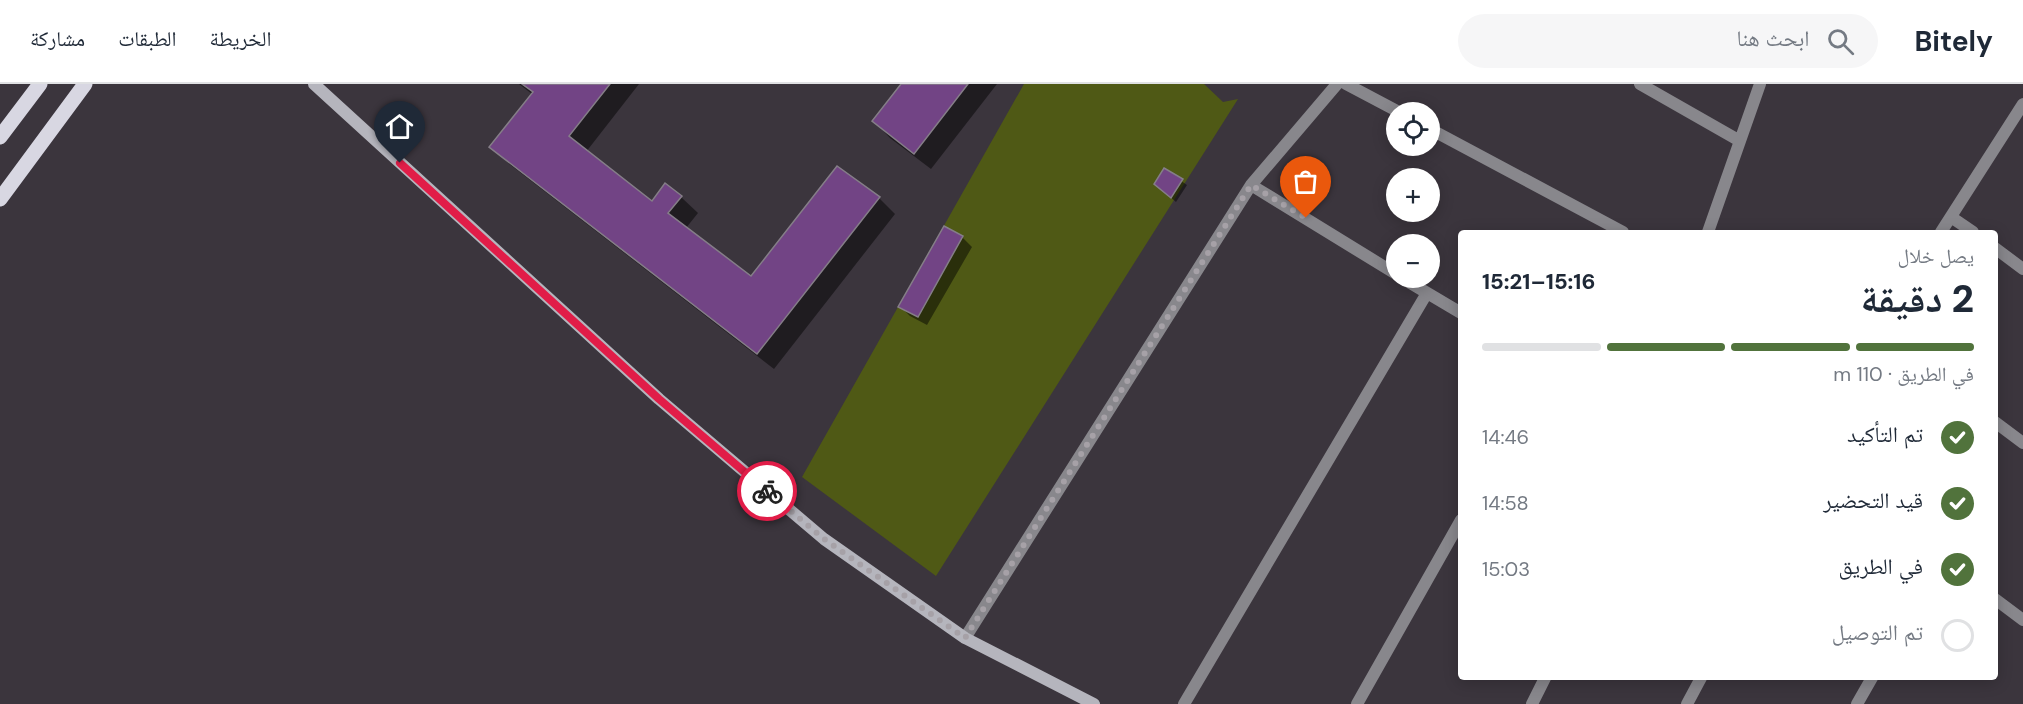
<!DOCTYPE html>
<html lang="ar">
<meta charset="utf-8">
<style>
:root{--surface:#fff;--page:#f6f6f7;--text:#1f2937;--muted:#747a83;--line:#e0e1e3;--accent:#51733c}
body{margin:0;font-family:"DM Sans","Noto Naskh Arabic",sans-serif;background:var(--page);color:var(--text);direction:rtl;height:100vh;display:flex;flex-direction:column;font-size:22px;white-space:nowrap}
*{box-sizing:border-box;margin:0}
p{font-size:20px;color:var(--muted)}
.icon{flex:none;width:33px;height:33px;fill:none;stroke:currentColor;stroke-width:2;stroke-linecap:round;stroke-linejoin:round}
.map{position:relative;flex:1;overflow:hidden;direction:ltr}
.panel{position:absolute;left:1458px;top:146px;width:540px;height:450px;display:flex;flex-direction:column;background:var(--surface);border-radius:6px;box-shadow:0 3px 15px #0003;direction:rtl}
.panel>*{flex:none}
.fabs{position:absolute;left:1386px;top:18px;display:grid;gap:12px}
.fabs a{display:grid;place-items:center;width:54px;height:54px;border-radius:50%;background:var(--surface);box-shadow:0 3px 15px #0003;font-size:30px}
.pin{position:absolute;display:grid;place-items:center;width:51px;height:51px;color:#fff;margin:-62px -26px;border-radius:50% 50% 50% 0;rotate:-45deg;box-shadow:0 0 6px #0007}
.pin .icon{rotate:45deg}
.courier{position:absolute;display:grid;place-items:center;width:60px;height:60px;margin:-30px;border:4px solid #e11d48;border-radius:50%;background:#fff;color:#222;box-shadow:0 2px 8px #0007}
.head em{font-style:normal;font-weight:800}
.head div{display:flex;flex-direction:column-reverse}
.head{display:flex;align-items:center;justify-content:space-between;height:102px;padding:0 24px}
h1{font-size:39px;font-weight:800;line-height:45px}
.bar{display:grid;grid-template-columns:repeat(4,1fr);gap:9px 6px;align-content:center;height:72px;padding:0 24px}
.bar i{height:8px;border-radius:4px;background:var(--line)}
.bar .active{background:var(--accent)}
.bar p{grid-column:span 4}
ol{padding:0 24px;list-style:none}
li{display:flex;align-items:center;gap:18px;height:66px}
li p{margin-inline-start:auto}
li .icon{padding:6px;border-radius:50%;background:var(--accent);color:#fff;stroke-width:4}
li:last-child{color:var(--muted)}
li i{width:33px;height:33px;border:3px solid var(--line);border-radius:50%}
header{display:flex;align-items:center;gap:36px;box-sizing:border-box;height:84px;padding:0 30px;background:var(--surface);border-bottom:2px solid var(--line)}
header strong{font-size:28px}
nav{display:flex;gap:33px;margin-inline-start:auto;font-size:21px}
.search{width:420px;height:54px;background:var(--page);display:flex;align-items:center;gap:15px;box-sizing:border-box;padding:0 21px;border-radius:33px;color:var(--muted);font-size:22px}
.map>svg:first-child{display:block}
.green{fill:#4f5915}
.shadow{fill:#0007}
.building{fill:#724485;stroke:#857e88;stroke-width:1.5}
.lines{fill:none;stroke-linecap:round;stroke-linejoin:round}
.street{stroke:#88878c;stroke-width:12}
.secondary{stroke:#b5b5bd;stroke-width:12}
.primary{stroke:#d8d7e2;stroke-width:15}
.done{stroke:#a6a1a7;stroke-width:6;stroke-dasharray:0 10.8}
.route{stroke:#e11d48;stroke-width:8}
</style>
<header>
<strong>Bitely</strong>
<div class="search"><svg class="icon" aria-label="search" viewBox="0 0 24 24"><circle cx="10" cy="10" r="6"/><path d="M15 15l6 6"/></svg>ابحث هنا</div>
<nav><a>الخريطة</a><a>الطبقات</a><a>مشاركة</a></nav>
</header>
<div class="map">
<svg width="2023" height="620" viewBox="0 0 2023 620">
<rect width="100%" height="100%" fill="#3b353d"/>
<!-- green -->
<path class="green" d="M1024,0H1204L1223,18L1238,15L936,492L802,393Z"/>
<!-- shadow -->
<path class="shadow" d="M519,0H639L586,68L653,119L665,101L681,113L698,129L686,144L751,195L879,114L895,130L774,285L508,79L491,63L532,10Z
M903,0H997L931,85L890,54L874,37Z
M1165,86L1187,101L1176,118L1160,104Z
M962,153L972,163L927,241L910,232L900,222Z"/>
<!-- building -->
<path class="building" d="M522,0H610L569,52L652,117L665,99L682,112L668,129L751,192L837,82L880,113L757,270L489,63L533,8Z
M901,0H968L914,70L872,37Z
M1164,84L1183,95L1171,114L1154,100Z
M944,142L963,152L918,233L898,223Z"/>
<g class="lines">
<!-- street -->
<path class="street" d="M1346,0L1399,28
M1640,0L1740,57
M1430,45L1623,148
M1251,101L1396,190
M1951,133L1973,148
M1708,148L1760,0
M1941,148L2023,20
M1995,164L2023,185
M1402,194L1461,229
M1995,338L2023,359
M1995,515L2023,536
M965,554L1251,101L1337,0
M1184,620L1427,209
M1357,620L1461,436
M1532,620L1546,592
M1687,620L1702,592
M1857,620L1873,592"/>
<!-- secondary -->
<path class="secondary" d="M314,0L659,315L824,455L965,554L1094,620"/>
<!-- primary -->
<path class="primary" d="M0,53L40,0
M0,115L85,0"/>
</g>
<g class="lines">
<!-- done -->
<path class="done" d="M767,407L824,455L965,554L1251,101L1306,134"/>
<!-- route -->
<path class="route" d="M400,79L659,315L767,407"/>
</g>
</svg>
<div class="fabs">
<a><svg class="icon" aria-label="locate" viewBox="0 0 24 24"><circle cx="12" cy="12" r="6"/><path d="M12 2v4M12 18v4M2 12h4M18 12h4"/></svg></a>
<a>+</a>
<a>−</a>
</div>
<div class="pin" style="left:1306px;top:134px;background:#ea580c"><svg class="icon" aria-label="bag" viewBox="0 0 24 24"><path d="M5 8h14l-1 12H6zM9 8a3 3 0 0 1 6 0"/></svg></div>
<div class="pin" style="left:400px;top:79px;background:#1f2937"><svg class="icon" aria-label="home" viewBox="0 0 24 24"><path d="M3 11l9-7 9 7M6 9v11h12V9"/></svg></div>
<div class="courier" style="left:767px;top:407px"><svg class="icon" aria-label="bike" viewBox="0 0 24 24"><circle cx="6" cy="16" r="4"/><circle cx="18" cy="16" r="4"/><path d="M6 16l4-8h5l3 8M10 8l3 8H6M13 5h3"/></svg></div>
<section class="panel">
<div class="head"><div><h1>2 دقيقة</h1><p>يصل خلال</p></div><em>15:16–15:21</em></div>
<div class="bar"><i class="active"></i><i class="active"></i><i class="active"></i><i></i><p>في الطريق · 110 m</p></div>
<ol>
<li><svg class="icon" aria-label="check" viewBox="0 0 24 24"><path d="M5 12l5 5 9-10"/></svg>تم التأكيد<p>14:46</p></li>
<li><svg class="icon" aria-label="check" viewBox="0 0 24 24"><path d="M5 12l5 5 9-10"/></svg>قيد التحضير<p>14:58</p></li>
<li><svg class="icon" aria-label="check" viewBox="0 0 24 24"><path d="M5 12l5 5 9-10"/></svg>في الطريق<p>15:03</p></li>
<li><i></i>تم التوصيل</li>
</ol>
</section>
</div>
